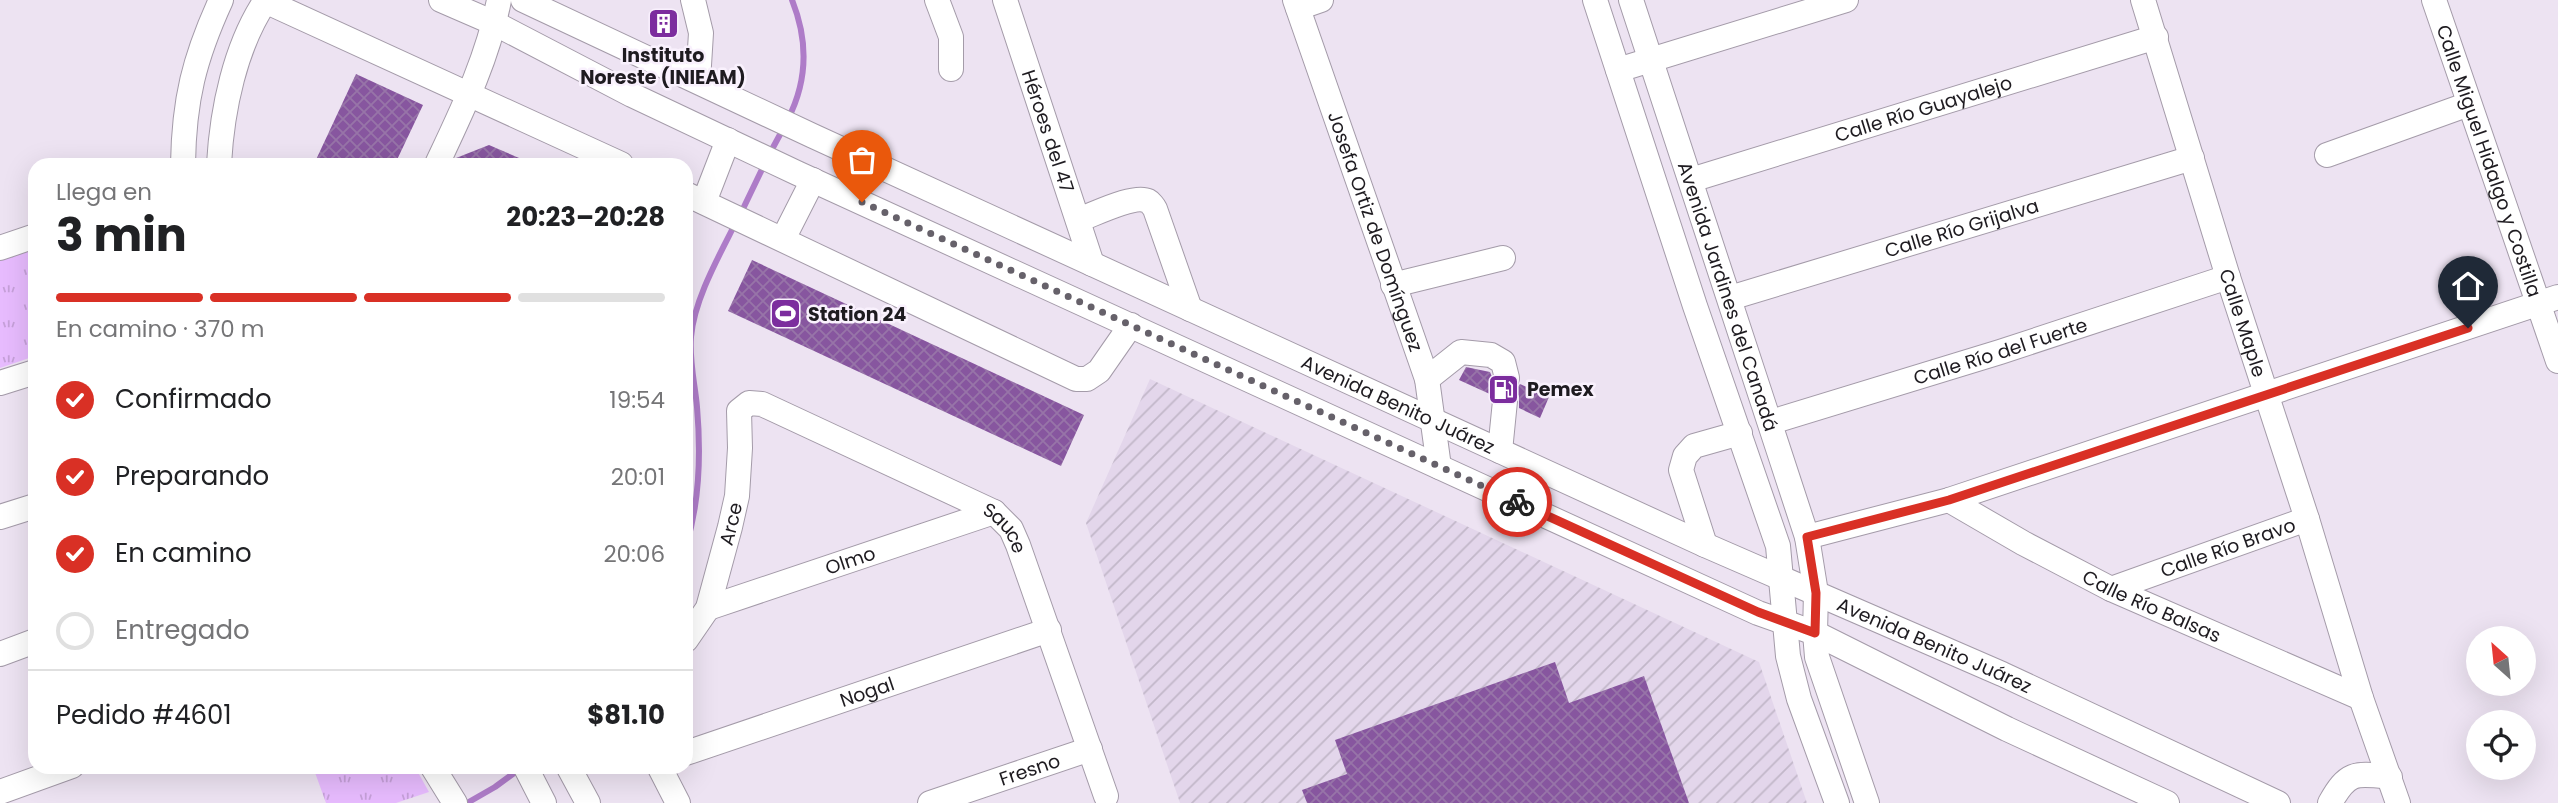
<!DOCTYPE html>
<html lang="es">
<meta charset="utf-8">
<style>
:root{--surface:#fff;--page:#f6f6f6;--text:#202124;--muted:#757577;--line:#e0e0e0;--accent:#d93025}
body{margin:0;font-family:Poppins,sans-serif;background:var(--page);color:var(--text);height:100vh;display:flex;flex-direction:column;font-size:26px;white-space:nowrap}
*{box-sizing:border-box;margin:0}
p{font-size:23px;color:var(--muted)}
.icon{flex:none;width:38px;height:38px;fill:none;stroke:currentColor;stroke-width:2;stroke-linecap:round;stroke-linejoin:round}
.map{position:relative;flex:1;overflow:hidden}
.drawer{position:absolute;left:28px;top:158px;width:665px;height:616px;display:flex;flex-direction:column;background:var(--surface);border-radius:21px;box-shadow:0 7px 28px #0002}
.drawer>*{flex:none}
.needle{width:46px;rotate:333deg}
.controls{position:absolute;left:2466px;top:626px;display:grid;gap:14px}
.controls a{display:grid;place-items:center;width:70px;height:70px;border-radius:50%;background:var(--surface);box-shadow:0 7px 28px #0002;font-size:35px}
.pin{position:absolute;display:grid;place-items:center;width:60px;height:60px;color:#fff;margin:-72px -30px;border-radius:50% 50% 50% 0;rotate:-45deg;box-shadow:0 0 7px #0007}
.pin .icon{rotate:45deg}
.courier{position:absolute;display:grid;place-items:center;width:70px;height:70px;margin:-35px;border:5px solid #d93025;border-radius:50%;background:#fff;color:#222;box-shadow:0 2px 9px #0007}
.head em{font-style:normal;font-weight:700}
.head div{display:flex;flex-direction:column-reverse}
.head{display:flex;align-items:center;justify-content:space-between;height:119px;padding:0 28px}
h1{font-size:46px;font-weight:700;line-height:52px}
.bar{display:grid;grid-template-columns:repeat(4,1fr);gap:10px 7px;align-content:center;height:84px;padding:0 28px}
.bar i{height:9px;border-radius:5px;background:var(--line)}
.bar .active{background:var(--accent)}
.bar p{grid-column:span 4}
.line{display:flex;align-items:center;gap:18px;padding:0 28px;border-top:2px solid var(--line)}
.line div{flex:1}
ol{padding:0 28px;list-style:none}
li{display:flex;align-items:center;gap:21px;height:77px}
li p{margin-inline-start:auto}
li .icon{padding:7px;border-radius:50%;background:var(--accent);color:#fff;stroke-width:4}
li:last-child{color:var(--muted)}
li i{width:38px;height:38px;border:4px solid var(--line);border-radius:50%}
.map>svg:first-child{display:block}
.industrial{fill:url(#industrial-furrows)}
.park{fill:url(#park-tufts)}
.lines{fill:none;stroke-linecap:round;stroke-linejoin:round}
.stream{stroke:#ae7cc8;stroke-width:6}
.building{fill:url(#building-cross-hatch)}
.minor-casing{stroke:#a49ba9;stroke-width:26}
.minor{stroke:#fff;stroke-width:24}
.done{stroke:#66616a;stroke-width:7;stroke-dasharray:0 12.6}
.route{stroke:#d93025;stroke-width:9}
.labels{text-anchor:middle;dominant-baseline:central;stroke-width:5;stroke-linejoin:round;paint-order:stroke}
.poi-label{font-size:19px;font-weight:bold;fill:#1e1b20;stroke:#f9f1fd;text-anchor:start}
.street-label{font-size:19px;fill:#1e1b20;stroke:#f9f1fd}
</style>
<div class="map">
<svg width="2558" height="803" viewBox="0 0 2558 803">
<defs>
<pattern id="industrial-furrows" width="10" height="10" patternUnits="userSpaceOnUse" patternTransform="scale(1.75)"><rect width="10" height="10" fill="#e3d6eb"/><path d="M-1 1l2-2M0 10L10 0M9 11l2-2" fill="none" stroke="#c2b7c9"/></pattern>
<pattern id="park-tufts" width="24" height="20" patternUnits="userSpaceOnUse" patternTransform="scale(1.75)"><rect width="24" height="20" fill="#e7bbfe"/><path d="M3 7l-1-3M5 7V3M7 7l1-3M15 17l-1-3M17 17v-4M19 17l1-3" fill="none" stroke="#c6a0d9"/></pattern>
<pattern id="building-cross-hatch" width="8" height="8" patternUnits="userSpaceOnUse" patternTransform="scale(1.75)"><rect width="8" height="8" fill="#87569f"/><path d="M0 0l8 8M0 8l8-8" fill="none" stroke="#9774a8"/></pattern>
</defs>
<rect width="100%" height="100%" fill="#ede3f2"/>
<!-- industrial -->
<path class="industrial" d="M1150,379L1759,662L1807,803H1180L1086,523Z"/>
<!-- park -->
<path class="park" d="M35,248V356L0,368V260Z
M313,767H415L429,792L396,803H326Z"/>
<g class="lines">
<!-- stream -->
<path class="stream" d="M788,119C808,80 808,40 792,0
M770,153L783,129
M741,213L765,163
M686,546C700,501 701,453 697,407C695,384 689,361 691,337C694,300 719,256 736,222
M467,803L495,787L521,768"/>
</g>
<!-- building -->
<path class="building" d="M356,74L423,105L395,164H314Z
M489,145L533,164H453L456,158Z
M752,260L1084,415L1061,466L728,311Z
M1466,367L1490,372L1497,389L1492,395L1459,380Z
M1520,384L1549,397L1540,418L1519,408V396L1515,390Z
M1555,662L1569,703L1644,676L1689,803H1307L1302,790L1347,774L1335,740Z"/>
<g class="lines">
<defs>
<g id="minor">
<path d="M441,0L494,23L632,95L797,173L1758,613L1815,633L2007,729L2167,803"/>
<path id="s1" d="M523,0L813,136L1705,545L2002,674L2278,803"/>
<path d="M693,0L701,33L698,81"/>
<path d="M937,0L951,37V69"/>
<path id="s2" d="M1005,0L1092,264"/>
<path id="s3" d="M1295,0L1427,379L1439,467"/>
<path d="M1595,0L1695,306L1778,546L1788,656L1799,699L1837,803"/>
<path id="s4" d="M1631,0L1807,537L1816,593L1815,633L1817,657L1867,803"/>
<path id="s5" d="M2143,0L2228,277L2307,519L2361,698L2398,803"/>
<path id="s6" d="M2434,0L2558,361"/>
<path d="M265,1L621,164"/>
<path d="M1298,8L1321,0"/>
<path d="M1618,70L1846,0"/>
<path d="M2327,155L2469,104"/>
<path d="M183,164C184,100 194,59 221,0"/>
<path d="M219,164C222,110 235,46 266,0"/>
<path d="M437,164C462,111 488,58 499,0"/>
<path id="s7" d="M1691,180L2156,37"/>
<path d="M686,194L1076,379H1087L1099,371L1131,325"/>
<path d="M704,202L728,140"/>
<path d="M1078,220C1093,215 1134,194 1148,201C1150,202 1154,207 1155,209L1190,309"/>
<path d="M783,239L813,180"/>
<path d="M0,248L35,236"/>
<path d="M1393,285L1503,258"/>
<path id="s8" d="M1730,298L2192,158"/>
<path d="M1427,379L1461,352L1491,355L1503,362L1507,378"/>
<path d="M0,383L35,372"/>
<path id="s9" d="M1771,422L2000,352L2228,277"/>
<path d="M1500,451L1505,401"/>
<path id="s10" d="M1949,500L2023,543L2111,589L2361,698"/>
<path d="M0,517L35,506"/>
<path d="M1807,537L1949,500L2558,297"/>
<path d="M1705,545L1681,470L1685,456L1694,446L1740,433"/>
<path id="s11" d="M2111,589L2307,519"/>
<path id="s12" d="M708,608L994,512"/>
<path id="s13" d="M686,640L708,608L730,527L737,496L740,448L739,411L749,403L762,404L994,512L1011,529L1018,545L1106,796"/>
<path d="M0,654L35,641"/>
<path id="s14" d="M686,753L1049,630"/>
<path d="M432,766L455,803"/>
<path d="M525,766L544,803"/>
<path d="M568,766L588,803"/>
<path d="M659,766L678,803"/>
<path d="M0,792L72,766"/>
<path id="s15" d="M930,803L1090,749"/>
<path d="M2330,803C2348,771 2355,773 2390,777"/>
</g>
</defs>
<!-- minor casing -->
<use href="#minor" class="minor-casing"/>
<!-- minor -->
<use href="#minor" class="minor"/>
</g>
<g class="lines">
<!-- done -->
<path class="done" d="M862,202L1517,502"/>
<!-- route -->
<path class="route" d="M1517,502L1758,612L1815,633L1816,593L1807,537L1949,500L2468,328"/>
</g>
<!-- icons -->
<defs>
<symbol id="building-square" viewBox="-11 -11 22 22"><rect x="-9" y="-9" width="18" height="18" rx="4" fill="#7c2d9e" stroke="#f9f1fd"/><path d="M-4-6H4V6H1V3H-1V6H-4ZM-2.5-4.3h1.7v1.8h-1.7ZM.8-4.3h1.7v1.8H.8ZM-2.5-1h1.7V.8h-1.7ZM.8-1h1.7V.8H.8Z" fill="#fff"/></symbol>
<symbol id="stadium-square" viewBox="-11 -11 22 22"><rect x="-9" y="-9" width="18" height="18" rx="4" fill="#7c2d9e" stroke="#f9f1fd"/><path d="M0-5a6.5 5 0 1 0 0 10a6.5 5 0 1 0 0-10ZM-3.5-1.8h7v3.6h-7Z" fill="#fff"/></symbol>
<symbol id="fuel-square" viewBox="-11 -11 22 22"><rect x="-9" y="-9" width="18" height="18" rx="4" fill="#7c2d9e" stroke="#f9f1fd"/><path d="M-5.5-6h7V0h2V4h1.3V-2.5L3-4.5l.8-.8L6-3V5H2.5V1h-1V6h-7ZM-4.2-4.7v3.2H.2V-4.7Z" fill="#fff"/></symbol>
</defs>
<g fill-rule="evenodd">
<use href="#building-square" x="646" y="6" width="35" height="35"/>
<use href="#stadium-square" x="768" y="296" width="35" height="35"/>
<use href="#fuel-square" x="1486" y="372" width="35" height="35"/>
</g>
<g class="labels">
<!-- poi labels -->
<g class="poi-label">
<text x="663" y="55" text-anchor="middle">Instituto<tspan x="663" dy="22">Noreste (INIEAM)</tspan></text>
<text x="808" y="314">Station 24</text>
<text x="1527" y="389">Pemex</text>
</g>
<!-- street labels -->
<g class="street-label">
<text stroke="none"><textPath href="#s7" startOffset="243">Calle Río Guayalejo</textPath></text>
<text stroke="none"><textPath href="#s2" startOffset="138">Héroes del 47</textPath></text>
<text stroke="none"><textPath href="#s6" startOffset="170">Calle Miguel Hidalgo y Costilla</textPath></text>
<text stroke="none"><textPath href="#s8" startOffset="242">Calle Río Grijalva</textPath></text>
<text stroke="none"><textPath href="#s3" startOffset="245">Josefa Ortiz de Domínguez</textPath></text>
<text stroke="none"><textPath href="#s4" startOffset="312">Avenida Jardines del Canadá</textPath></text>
<text stroke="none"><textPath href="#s5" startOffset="338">Calle Maple</textPath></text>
<text stroke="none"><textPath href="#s9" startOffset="240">Calle Río del Fuerte</textPath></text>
<text stroke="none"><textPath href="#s1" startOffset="964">Avenida Benito Juárez</textPath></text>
<text stroke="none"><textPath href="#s13" startOffset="126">Arce</textPath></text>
<text stroke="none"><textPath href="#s13" startOffset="541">Sauce</textPath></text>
<text stroke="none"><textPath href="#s11" startOffset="124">Calle Río Bravo</textPath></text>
<text stroke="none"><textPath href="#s12" startOffset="150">Olmo</textPath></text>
<text stroke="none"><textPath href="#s10" startOffset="229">Calle Río Balsas</textPath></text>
<text stroke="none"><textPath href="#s1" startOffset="1552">Avenida Benito Juárez</textPath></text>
<text stroke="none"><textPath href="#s14" startOffset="191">Nogal</textPath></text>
<text stroke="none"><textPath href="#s15" startOffset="105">Fresno</textPath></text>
</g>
</g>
</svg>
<div class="controls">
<a><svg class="needle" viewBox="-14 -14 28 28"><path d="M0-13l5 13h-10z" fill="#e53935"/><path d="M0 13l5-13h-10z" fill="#757577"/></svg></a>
<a><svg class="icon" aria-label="locate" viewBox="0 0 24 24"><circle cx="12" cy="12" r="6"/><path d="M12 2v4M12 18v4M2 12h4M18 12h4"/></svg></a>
</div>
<div class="pin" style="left:862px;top:202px;background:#ea580c"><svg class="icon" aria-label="bag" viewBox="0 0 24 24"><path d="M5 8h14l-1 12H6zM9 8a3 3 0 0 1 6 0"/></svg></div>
<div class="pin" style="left:2468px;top:328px;background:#1f2937"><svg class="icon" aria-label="home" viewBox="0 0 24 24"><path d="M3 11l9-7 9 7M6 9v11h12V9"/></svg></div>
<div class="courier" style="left:1517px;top:502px"><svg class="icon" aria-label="bike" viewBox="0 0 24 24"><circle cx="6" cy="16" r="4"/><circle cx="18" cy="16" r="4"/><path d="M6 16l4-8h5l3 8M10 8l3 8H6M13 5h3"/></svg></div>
<section class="drawer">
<div class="head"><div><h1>3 min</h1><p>Llega en</p></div><em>20:23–20:28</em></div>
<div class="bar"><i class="active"></i><i class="active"></i><i class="active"></i><i></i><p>En camino · 370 m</p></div>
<ol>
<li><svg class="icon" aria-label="check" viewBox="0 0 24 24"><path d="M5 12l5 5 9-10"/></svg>Confirmado<p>19:54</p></li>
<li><svg class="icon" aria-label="check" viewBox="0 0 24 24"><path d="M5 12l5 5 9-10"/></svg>Preparando<p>20:01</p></li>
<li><svg class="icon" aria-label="check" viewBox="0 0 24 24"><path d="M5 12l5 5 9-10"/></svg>En camino<p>20:06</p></li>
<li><i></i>Entregado</li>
</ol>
<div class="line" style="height:91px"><div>Pedido #4601</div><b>$81.10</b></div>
</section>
</div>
